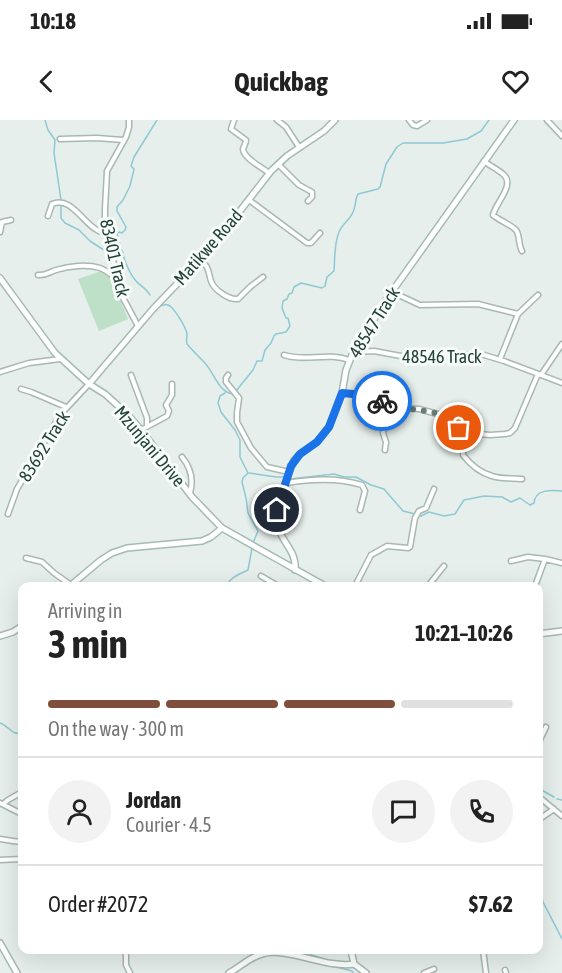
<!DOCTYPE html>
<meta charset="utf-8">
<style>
:root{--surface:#fff;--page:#f2f2f2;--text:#222;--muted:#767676;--line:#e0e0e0;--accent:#804e3d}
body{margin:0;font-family:"Asap Condensed",sans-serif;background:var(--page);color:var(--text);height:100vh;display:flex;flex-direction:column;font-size:22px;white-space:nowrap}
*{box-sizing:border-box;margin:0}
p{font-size:20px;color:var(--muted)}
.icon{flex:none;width:33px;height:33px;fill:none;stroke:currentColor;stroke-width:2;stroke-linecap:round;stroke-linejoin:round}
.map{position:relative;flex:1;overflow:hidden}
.sheet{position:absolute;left:18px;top:462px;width:525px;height:372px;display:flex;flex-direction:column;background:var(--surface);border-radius:12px;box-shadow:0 6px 24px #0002}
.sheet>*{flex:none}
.pin{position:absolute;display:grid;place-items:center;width:51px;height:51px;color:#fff;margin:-26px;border:3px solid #fff;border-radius:50%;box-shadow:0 2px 6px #0007}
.courier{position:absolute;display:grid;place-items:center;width:60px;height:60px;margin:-30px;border:4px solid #1a73e8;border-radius:50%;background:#fff;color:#222;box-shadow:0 2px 8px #0007}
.overview em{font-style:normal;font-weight:700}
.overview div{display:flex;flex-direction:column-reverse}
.overview{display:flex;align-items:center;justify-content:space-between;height:102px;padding:0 30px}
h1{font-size:39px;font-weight:700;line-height:45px}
.bar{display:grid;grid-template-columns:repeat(4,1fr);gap:9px 6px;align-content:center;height:72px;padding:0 30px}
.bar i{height:8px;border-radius:4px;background:var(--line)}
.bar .on{background:var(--accent)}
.bar p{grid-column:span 4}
.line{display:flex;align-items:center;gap:15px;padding:0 30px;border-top:2px solid var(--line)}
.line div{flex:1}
.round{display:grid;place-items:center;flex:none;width:63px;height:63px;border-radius:32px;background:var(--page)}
.status{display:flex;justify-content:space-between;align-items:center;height:42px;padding:0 30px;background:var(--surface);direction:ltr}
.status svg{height:16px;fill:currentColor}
header{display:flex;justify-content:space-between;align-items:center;height:78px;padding:0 30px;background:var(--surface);font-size:27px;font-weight:700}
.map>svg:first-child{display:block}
.green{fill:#bfe0c8}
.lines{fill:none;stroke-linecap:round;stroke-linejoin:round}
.stream{stroke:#8ec9d4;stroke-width:1.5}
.street-casing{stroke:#a8b8b2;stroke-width:7}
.secondary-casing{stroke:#a4bbb3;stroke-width:8}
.street{stroke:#fff;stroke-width:4}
.secondary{stroke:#fff;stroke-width:5}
.done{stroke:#687f78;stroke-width:6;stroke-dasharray:0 10.8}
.route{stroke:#1a73e8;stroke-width:8}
.labels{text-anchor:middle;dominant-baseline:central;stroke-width:6;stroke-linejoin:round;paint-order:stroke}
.street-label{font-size:18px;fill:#24423a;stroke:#f7fbf9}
</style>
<div class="status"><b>10:18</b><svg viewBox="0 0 49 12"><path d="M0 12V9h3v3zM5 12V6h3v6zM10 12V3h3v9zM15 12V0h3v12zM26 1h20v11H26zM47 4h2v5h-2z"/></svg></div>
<header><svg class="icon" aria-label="back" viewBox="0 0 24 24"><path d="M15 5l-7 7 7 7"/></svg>Quickbag<svg class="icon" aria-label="heart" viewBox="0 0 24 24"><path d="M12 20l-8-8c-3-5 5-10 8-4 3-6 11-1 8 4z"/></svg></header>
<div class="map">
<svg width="562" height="853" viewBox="0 0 562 853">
<rect width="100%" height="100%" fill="#e6efeb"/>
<!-- green -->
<path class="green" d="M107,149L128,199L99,211L78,159Z"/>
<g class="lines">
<!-- stream -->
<path class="stream" d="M45,0L48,10L55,20L54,33L61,80
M61,85V98L65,103L79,110L90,121L110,134
M115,132H123
M150,175C146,168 140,166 136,161C125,148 122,130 117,114L119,112L122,113L125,110L126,107L117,91V87L123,80L130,66L134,49L131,46L134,37L157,0
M160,186C165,185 165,183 170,186C175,190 186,207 187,214C187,217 186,220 187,224C192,230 198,236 204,242C214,252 218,272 233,274
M236,271L253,250L257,241H262L265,230L271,223L274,216L276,214L286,212L290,206L288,198H286L282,188L283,181L287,179L289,174L292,173L294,167L301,163L322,168L325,166L327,157L334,151C335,138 334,124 339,112C342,104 350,100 353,92C356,86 355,79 358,74L378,69L380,67L386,44L397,27L403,23H443L467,19L481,11L489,0
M225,273L220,276L218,283L221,292L235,310L240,320V337L248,353L243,358L242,362L246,378L248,393L258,411L253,423
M249,353L276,357H284
M290,359L334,354L344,357H356L371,365L384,369L403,391L415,394
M419,395L421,396L429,392L444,396L455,394L464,380L484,376L502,377L511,382L520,378L530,385L534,383C535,369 551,370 562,371
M226,466C231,457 238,455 248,450L252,428
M0,603C9,606 13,617 22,612
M538,668L554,677
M557,679L562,680
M538,767L543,782L562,819
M284,830L309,834L327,840
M340,848L352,851L353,853"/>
<defs>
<path id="street" d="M129,0V7L126,17L107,51L105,89V108L122,176L138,206
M234,0L231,9L246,20C246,23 244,26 243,29C243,38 263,48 269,53
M277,0L286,7L299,27
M409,0L413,5L417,6L427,0
M547,0L562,16
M60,19L97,18L123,20
M484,41C490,46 499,50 504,55C515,65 495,84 493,95C500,101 510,104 516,110C520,115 518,124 522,131
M278,44L299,65L312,72V77L308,81
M249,80L307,123H311L320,113
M48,96L52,84C71,76 82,102 97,110C100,112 104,112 107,113
M0,112L2,102L11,100
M200,140C209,146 208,151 211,161C214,170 229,180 238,179L250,167L263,157
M38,155C46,156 49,152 56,150C69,146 87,144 100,148C106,150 112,155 117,159
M392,172L420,185L478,184L518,194
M355,232L374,231L406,237L481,234L504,241L562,263
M284,235C305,242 328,232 349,240
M500,239L518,194L538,175
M0,252L29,243L60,239
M131,255L147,298V306
M228,255L226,258V262L239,278L237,293V302L251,328L267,347L289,352
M541,255L562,224
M21,269L31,272L66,287
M342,273L365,275L396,288L419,289L445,296L462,310L469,313L490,315L505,314L510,313L515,308L538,254
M141,310L167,296L169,291L166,285L172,275V264
M472,314C465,319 463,327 463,335C470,344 481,353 492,356C499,359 513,358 522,359
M385,330L386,322L383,313L387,284
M182,337C191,348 194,359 190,373
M286,363C311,359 337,357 362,365L365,371L360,390
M8,394L17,369L60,295L89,264
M26,438L42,442L54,453L71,465
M511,441L528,437L545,439L562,443
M261,456L278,466
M355,466L371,435L387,426L408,428L410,427L415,398L419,391L426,388L434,369
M367,466H373
M428,466L444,446
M535,466L545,439
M538,624L546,607
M538,676L562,696
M0,683L22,694
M3,684L8,680L22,672
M538,700L554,689
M0,719L13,721L22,722
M0,740L22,739
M124,830L126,835V845L130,853
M483,830L486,853
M505,850L506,853
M424,853L434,849"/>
<path id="secondary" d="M0,158L55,233L89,264L105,274L126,293L141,310L192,377L222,408L325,466
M89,264L153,189L200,140L219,118L271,51L287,36L324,11L335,0
M295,450C297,433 284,424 279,410C277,403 277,397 277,390L288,355L294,340L300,334L317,322L329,307L342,273L346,250L352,235L386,180L514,0
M70,466L101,440L112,433L127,428L202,421L211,417L222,408
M538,514L562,511
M0,516L13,512L22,506
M0,823L17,853
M351,830L354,844L366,853
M229,853C240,847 250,837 262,834C286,826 326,849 354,844"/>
</defs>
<!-- street casing -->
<use href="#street" class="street-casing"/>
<!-- secondary casing -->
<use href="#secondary" class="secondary-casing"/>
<!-- street -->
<use href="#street" class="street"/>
<!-- secondary -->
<use href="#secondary" class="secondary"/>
</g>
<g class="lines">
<!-- done -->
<path class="done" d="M382,281C401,292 423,287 444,296C449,298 455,304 459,308"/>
<!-- route -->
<path class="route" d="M277,390L291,346L300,334L317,322L329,307L342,273L365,275L382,281"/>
</g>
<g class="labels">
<!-- street labels -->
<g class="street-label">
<text transform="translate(208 127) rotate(-49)">Matikwe Road</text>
<text transform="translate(115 138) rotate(77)">83401 Track</text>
<text transform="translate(374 202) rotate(-58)">48547 Track</text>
<text x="442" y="236">48546 Track</text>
<text transform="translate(44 326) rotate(-58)">83692 Track</text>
<text transform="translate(150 326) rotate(50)">Mzunjani Drive</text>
</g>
</g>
</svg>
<div class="pin" style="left:459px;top:308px;background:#ea580c"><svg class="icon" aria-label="bag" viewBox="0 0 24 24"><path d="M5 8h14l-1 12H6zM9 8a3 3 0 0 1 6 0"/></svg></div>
<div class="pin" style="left:277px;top:390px;background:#1f2937"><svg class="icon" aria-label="home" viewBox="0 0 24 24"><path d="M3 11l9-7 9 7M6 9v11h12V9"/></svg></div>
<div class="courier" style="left:382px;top:281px"><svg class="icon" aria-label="bike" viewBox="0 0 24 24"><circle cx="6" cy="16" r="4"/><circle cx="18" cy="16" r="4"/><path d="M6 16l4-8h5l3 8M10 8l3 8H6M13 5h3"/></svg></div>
<section class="sheet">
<div class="overview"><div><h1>3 min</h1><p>Arriving in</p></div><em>10:21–10:26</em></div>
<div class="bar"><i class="on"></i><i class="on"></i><i class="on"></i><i></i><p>On the way · 300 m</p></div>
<div class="line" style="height:108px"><a class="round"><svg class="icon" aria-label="person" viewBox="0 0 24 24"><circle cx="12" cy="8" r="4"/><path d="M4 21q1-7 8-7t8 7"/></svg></a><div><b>Jordan</b><p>Courier · 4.5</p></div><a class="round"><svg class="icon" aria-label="chat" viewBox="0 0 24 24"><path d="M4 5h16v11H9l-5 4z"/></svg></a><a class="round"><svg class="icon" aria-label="phone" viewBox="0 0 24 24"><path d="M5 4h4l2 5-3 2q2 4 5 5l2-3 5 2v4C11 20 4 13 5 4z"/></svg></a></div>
<div class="line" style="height:78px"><div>Order #2072</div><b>$7.62</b></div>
</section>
</div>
